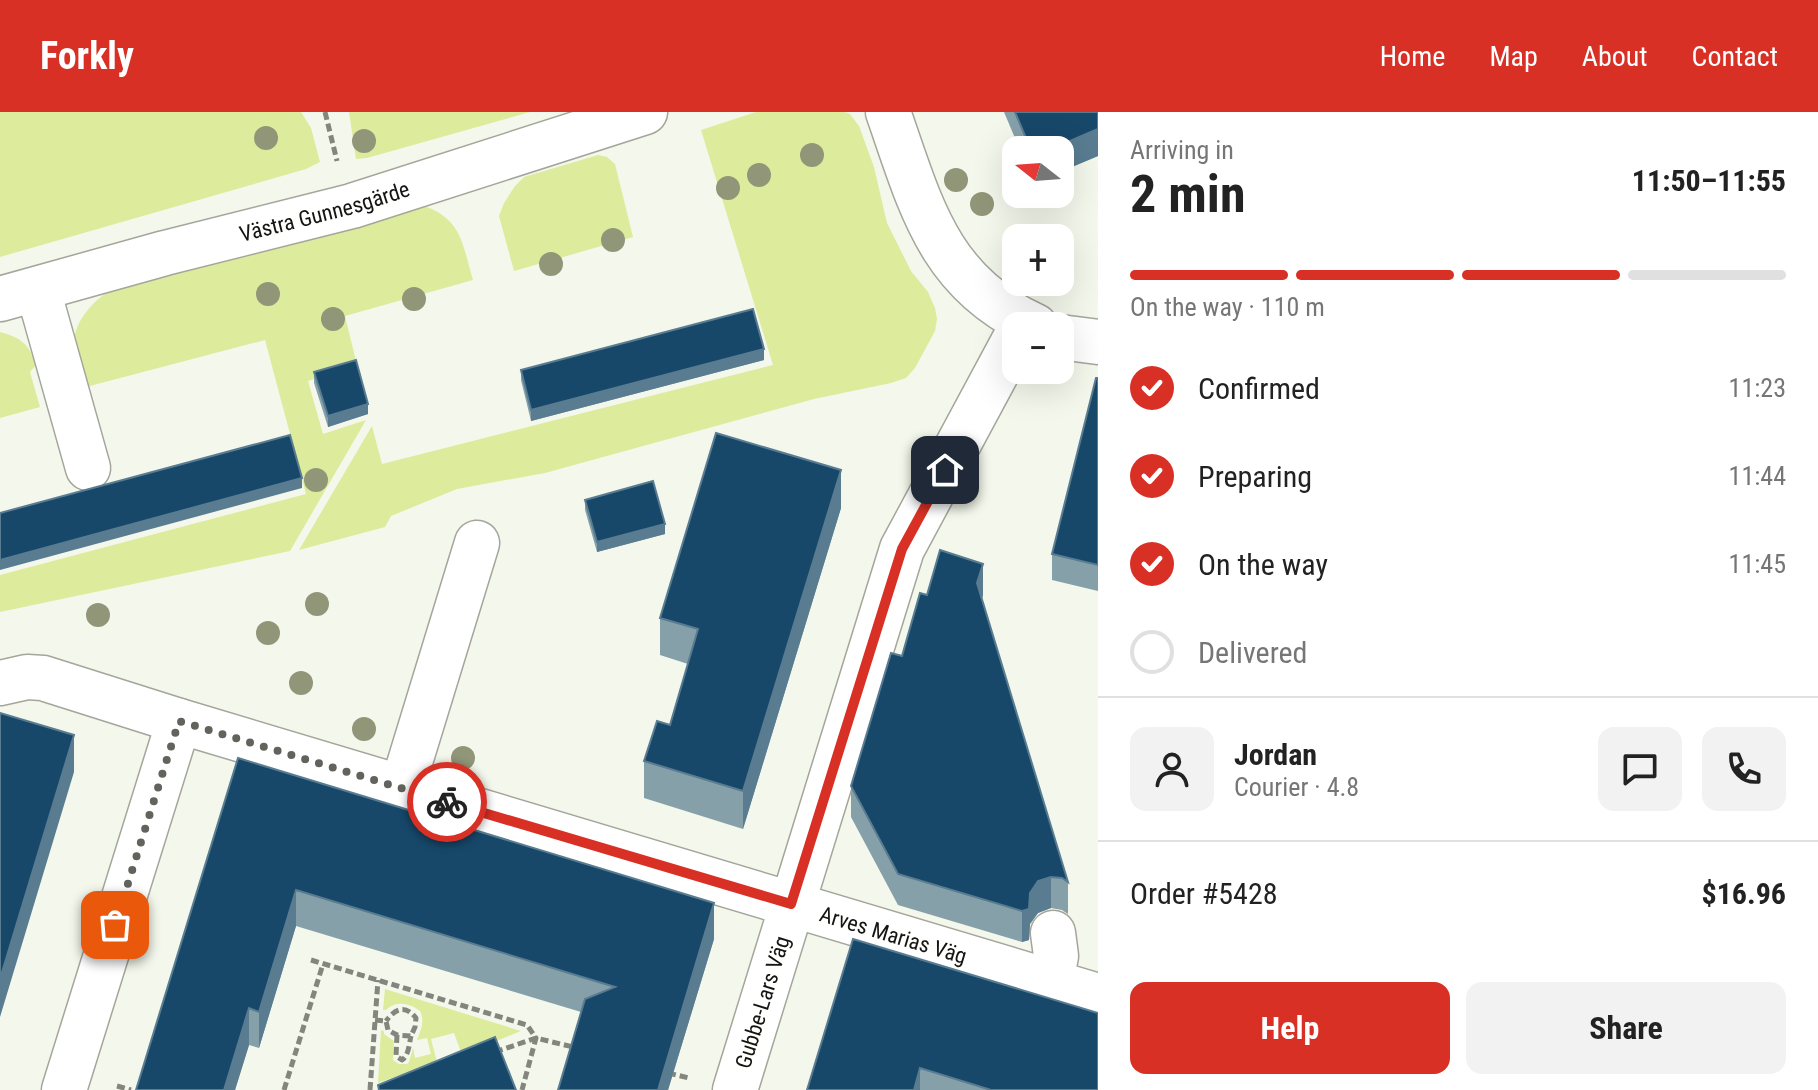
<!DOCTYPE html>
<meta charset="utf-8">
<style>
:root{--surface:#fff;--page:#f2f2f2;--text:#222;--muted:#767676;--line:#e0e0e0;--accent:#d93025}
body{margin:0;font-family:"Roboto Condensed",sans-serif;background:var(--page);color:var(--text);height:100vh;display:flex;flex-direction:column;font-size:30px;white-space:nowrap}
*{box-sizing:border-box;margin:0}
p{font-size:26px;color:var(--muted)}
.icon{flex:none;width:44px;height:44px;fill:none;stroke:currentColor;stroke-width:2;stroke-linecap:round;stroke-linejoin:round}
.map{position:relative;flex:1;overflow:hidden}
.details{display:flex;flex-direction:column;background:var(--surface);width:720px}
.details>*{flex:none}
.needle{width:52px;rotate:287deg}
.tools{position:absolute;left:1002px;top:24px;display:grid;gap:16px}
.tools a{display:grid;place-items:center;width:72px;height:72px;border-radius:16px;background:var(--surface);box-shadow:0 8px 32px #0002;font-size:40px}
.pin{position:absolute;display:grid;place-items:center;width:68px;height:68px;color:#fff;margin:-34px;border-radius:16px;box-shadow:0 4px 12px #0006}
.courier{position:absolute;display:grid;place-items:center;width:80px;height:80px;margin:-40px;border:6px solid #d93025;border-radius:50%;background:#fff;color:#222;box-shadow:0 2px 10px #0007}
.head em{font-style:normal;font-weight:700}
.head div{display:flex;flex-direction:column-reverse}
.head{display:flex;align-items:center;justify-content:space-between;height:136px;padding:0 32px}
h1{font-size:52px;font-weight:700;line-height:60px}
.bar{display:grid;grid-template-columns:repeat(4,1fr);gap:12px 8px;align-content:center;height:96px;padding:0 32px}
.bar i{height:10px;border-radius:6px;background:var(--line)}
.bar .selected{background:var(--accent)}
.bar p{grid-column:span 4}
.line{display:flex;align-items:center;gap:20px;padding:0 32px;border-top:2px solid var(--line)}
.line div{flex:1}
.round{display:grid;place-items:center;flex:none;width:84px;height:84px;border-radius:16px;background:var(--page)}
ol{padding:0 32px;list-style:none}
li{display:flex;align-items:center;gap:24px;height:88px}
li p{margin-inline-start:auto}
li .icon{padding:8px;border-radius:50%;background:var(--accent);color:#fff;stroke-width:4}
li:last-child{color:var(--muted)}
li i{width:44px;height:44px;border:4px solid var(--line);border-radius:50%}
.cta{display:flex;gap:16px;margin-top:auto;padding:16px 32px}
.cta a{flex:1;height:92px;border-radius:16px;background:var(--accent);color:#fff;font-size:32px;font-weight:700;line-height:92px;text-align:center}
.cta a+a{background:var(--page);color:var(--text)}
header{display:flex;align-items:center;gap:48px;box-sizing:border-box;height:112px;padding:0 40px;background:var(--accent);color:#fff}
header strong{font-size:38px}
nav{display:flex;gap:44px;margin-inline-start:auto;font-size:28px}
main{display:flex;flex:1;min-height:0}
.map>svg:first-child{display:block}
.green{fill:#ddeb9d}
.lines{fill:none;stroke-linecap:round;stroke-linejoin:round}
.minor-casing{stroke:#a4a69b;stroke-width:47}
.path{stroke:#84867e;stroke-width:5;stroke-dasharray:8 4;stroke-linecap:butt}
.minor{stroke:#fff;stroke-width:44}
.tree{fill:#919679}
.wall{fill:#86a0aa}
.shaded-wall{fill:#597c91}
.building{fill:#17486a;stroke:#597c91;stroke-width:2}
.done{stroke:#62635d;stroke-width:8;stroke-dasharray:0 14.4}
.route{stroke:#d93025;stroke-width:10}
.labels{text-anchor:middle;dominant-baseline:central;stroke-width:8;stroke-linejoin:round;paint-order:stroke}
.street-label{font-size:22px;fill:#141410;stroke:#f4f7eb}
</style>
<header>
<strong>Forkly</strong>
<nav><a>Home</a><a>Map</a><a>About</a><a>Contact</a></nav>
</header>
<main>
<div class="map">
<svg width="1098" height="978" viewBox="0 0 1098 978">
<rect width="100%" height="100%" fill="#f4f7eb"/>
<!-- green -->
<path class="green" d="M0,0H301L311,16L320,50L306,57L0,145Z
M349,0H530L367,46L356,47Z
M756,0H845L850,2L859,14L874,55L887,111L911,159L928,180L935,196L937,207L935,219L915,256L906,266L891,271L814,287L545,361L457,377L391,404L385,415L299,438L372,314L382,352L773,253L701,18Z
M598,43L607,45L615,52L633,125L514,159L499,104L504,91L515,74L524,65Z
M421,93C462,106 462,131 473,168L345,204L357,253L308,269L323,322L366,308L290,439L0,500V463L306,382L265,228L86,275C82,263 73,242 74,231C74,212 90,192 105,182L400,97Z
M0,220C22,226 29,232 36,253L30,260L40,295L0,306Z
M385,877L521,919L462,943L454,921L431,927L437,950L378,971L381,918L384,919V922L394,929L393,948L399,952H407L409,950L413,936L415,946L431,942L427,926L417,928C421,918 425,909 420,899C410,891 396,888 386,898H383Z"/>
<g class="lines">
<defs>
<g id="minor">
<path d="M888,0C920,91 938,171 1035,214"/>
<path d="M38,178L88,356"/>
<path id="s1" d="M0,187L165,141L352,94L645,0"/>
<path d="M1060,225L1098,230"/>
<path id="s2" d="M0,571L27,565L43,566L179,609L1098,884"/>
<path d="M402,676L477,431"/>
<path d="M1051,869L1056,844L1053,821"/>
<path d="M64,978L179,609"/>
<path id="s3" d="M735,978L902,437L1016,225"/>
</g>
</defs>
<!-- minor casing -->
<use href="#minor" class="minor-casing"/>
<!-- path -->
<path class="path" d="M325,0L337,49
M311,848L527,913L536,926L522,978
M375,908L386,909L388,918L397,923L411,924L415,915L416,906C405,892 395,897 386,909
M397,923L396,944L402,948C409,943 409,932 411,924
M495,940L536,926L577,936
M668,961L689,966
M117,974L131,978
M284,978L323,852
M370,978L378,868"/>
<!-- minor -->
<use href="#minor" class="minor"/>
</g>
<!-- trees -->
<g class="tree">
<circle cx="266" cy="26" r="12"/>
<circle cx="364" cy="29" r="12"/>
<circle cx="812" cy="43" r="12"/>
<circle cx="759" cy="63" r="12"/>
<circle cx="956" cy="68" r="12"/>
<circle cx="728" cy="76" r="12"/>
<circle cx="982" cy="92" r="12"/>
<circle cx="613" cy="128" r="12"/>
<circle cx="551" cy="152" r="12"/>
<circle cx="268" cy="182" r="12"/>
<circle cx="414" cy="187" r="12"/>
<circle cx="333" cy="207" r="12"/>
<circle cx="316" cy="368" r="12"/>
<circle cx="317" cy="492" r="12"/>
<circle cx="98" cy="503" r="12"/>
<circle cx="268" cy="521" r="12"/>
<circle cx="301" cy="571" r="12"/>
<circle cx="364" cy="617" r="12"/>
<circle cx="463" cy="646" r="12"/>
</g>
<!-- wall -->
<path class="wall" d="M1004,0H1098V44L1060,60V38H1020Z
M764,248L531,309L521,268V258Z
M314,260L368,302L328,315L314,271Z
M1098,266V479L1052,468V442Z
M585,388L665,422L597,440L585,398Z
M841,396L743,717L644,686V649L670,613L688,552L660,543V506Z
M927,483H983L982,487L1068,770V802L1062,798L1051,796L1038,801L1030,812L1029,828L1022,830L898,793L851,705V674Z
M238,646L714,827L668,978H558L581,900L296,814L259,936L249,933L235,978H136Z
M1098,901V978H807Z"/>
<!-- shaded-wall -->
<path class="shaded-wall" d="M1098,17V44L1060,60V38H1049Z
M764,237V248L531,309V298Z
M368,292V302L328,315V304Z
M841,358V396L743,717V679Z
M302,366V376L0,458V448Z
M665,412V422L597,440V430Z
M983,452V483L977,503V471Z
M74,623V660L0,905V867Z
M1051,765V796L1038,801L1030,812L1029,828L1022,830V799L1030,781L1038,769Z
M296,778V814L259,936V900Z
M714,791V827L668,978H658Z
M249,896V933L235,978H224Z
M920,956V978H914Z"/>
<!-- building -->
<path class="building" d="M1015,0H1098V17L1049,38H1031Z
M753,197L764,237L531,298L521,258Z
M356,248L368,292L328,304L314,260Z
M1096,266H1098V453L1052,442Z
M716,321L841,358L743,679L644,649L657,609L670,613L698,517L660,506Z
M290,323L302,366L0,448V401Z
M653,369L665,412L597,430L585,388Z
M940,438L983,452L977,471L1068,770L1062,766L1051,765L1038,769L1030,781L1029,797L1022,799L898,762L851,674L891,541L902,544L920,481L927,483Z
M0,601L74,623L0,867Z
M238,646L714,791L658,978H558L585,887L615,875L296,778L259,900L249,896L224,978H136Z
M853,827L1098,901V978H991L920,956L914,978H807Z
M495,925L516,978H379L378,973Z"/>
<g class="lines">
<!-- done -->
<path class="done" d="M115,813L179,609L447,690"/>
<!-- route -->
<path class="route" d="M447,690L791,792L902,437L945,358"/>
</g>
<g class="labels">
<!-- street labels -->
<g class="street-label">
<text stroke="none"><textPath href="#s1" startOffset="336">Västra Gunnesgärde</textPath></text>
<text stroke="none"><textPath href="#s2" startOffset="932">Arves Marias Väg</textPath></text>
<text stroke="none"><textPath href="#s3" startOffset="92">Gubbe-Lars Väg</textPath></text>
</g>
</g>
</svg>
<div class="tools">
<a><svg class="needle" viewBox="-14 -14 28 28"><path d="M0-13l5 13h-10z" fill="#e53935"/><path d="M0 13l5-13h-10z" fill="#767676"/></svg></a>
<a>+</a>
<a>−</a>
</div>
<div class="pin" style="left:115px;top:813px;background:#ea580c"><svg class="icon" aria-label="bag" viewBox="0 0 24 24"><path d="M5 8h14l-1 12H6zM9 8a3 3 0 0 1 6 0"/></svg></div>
<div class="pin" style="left:945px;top:358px;background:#1f2937"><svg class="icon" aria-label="home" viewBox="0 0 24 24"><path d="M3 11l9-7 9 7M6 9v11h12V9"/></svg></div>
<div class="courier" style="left:447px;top:690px"><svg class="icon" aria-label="bike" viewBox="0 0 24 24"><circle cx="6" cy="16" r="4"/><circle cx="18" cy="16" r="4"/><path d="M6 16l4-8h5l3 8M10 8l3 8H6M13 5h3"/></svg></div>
</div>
<section class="details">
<div class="head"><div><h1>2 min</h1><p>Arriving in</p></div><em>11:50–11:55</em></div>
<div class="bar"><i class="selected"></i><i class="selected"></i><i class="selected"></i><i></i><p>On the way · 110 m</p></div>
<ol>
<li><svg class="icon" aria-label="check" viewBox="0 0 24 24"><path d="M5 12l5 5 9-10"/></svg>Confirmed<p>11:23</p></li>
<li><svg class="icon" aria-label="check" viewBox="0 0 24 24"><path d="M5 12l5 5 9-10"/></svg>Preparing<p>11:44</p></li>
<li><svg class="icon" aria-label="check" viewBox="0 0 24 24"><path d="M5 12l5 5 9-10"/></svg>On the way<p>11:45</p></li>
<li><i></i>Delivered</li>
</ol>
<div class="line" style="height:144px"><a class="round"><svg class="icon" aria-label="person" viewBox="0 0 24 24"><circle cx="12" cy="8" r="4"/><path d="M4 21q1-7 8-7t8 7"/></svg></a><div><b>Jordan</b><p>Courier · 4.8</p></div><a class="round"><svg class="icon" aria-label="chat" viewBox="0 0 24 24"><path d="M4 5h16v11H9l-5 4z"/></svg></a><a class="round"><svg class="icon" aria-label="phone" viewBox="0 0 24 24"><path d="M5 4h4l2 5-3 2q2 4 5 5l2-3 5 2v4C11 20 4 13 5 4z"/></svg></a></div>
<div class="line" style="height:104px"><div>Order #5428</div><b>$16.96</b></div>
<div class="cta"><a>Help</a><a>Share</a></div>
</section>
</main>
